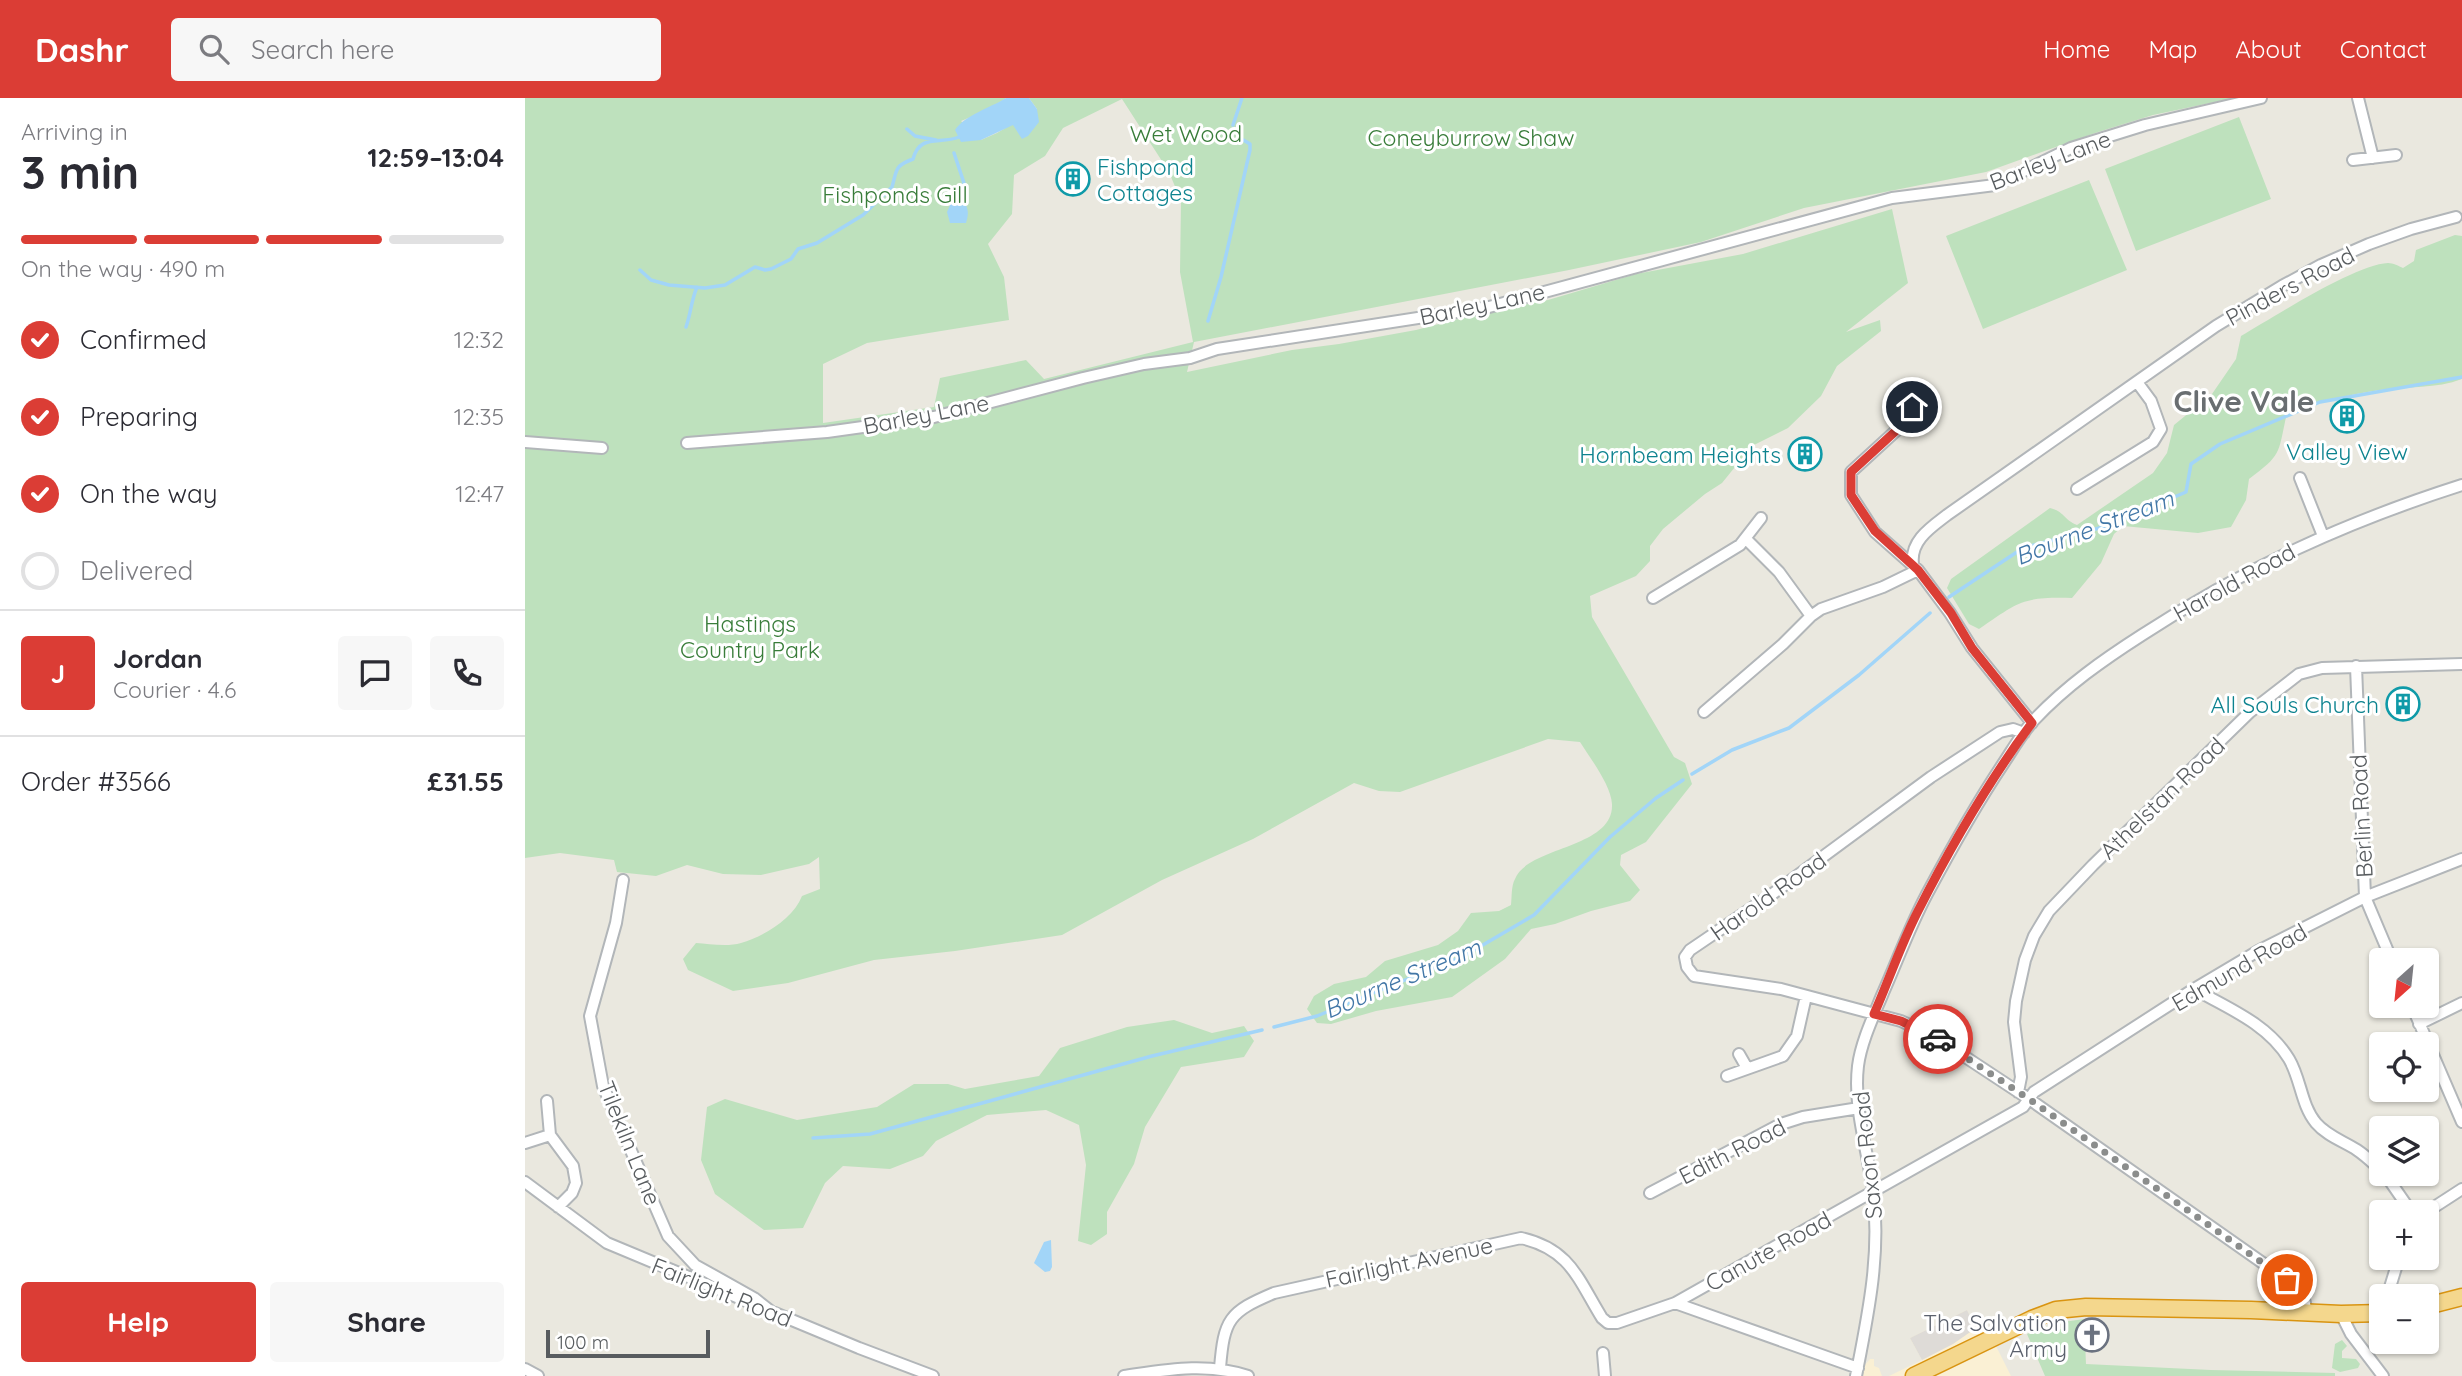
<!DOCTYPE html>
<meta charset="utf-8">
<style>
:root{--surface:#fff;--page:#f7f7f7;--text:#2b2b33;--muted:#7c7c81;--line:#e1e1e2;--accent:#db3d35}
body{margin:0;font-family:Quicksand,sans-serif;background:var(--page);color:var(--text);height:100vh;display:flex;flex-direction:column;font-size:26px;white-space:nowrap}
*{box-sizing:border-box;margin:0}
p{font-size:23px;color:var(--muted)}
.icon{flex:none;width:38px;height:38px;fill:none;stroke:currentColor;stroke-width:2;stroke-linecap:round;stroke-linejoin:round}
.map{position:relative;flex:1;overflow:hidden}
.sheet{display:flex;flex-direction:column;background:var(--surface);width:525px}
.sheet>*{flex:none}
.needle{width:46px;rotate:207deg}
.fabs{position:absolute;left:1844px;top:850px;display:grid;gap:14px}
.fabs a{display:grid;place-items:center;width:70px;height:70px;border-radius:7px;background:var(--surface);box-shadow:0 2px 5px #0004;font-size:35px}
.scale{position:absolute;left:21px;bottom:18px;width:164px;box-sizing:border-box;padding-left:7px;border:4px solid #585c5f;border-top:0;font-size:19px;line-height:24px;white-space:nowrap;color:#585c5f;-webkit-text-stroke:5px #fff;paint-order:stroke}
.pin{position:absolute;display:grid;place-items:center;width:60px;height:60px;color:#fff;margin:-30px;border:4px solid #fff;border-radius:50%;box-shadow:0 2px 7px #0007}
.courier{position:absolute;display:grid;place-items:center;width:70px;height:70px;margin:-35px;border:5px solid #db3d35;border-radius:50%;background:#fff;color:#222;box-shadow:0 2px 9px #0007}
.head em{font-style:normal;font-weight:700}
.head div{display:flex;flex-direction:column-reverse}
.head{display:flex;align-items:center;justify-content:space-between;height:119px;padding:0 21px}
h1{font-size:46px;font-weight:700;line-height:52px}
.bar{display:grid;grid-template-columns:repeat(4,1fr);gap:10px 7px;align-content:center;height:84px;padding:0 21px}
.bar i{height:9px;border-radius:5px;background:var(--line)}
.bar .on{background:var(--accent)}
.bar p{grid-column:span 4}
.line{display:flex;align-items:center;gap:18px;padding:0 21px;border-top:2px solid var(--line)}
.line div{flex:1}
.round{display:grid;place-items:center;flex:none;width:74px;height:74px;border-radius:7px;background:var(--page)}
ol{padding:0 21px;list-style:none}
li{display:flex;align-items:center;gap:21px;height:77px}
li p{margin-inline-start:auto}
li .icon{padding:7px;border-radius:50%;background:var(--accent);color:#fff;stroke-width:4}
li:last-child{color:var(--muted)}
li i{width:38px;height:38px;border:4px solid var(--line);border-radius:50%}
.button{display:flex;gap:14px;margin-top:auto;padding:14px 21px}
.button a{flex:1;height:80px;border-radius:7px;background:var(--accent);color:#fff;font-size:28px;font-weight:700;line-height:80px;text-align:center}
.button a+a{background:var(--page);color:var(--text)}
header{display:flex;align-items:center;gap:42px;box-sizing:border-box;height:98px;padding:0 35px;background:var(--accent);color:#fff}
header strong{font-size:33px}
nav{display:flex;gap:38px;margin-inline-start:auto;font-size:24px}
.search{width:490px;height:63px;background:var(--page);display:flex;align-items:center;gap:18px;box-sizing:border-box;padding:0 24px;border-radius:7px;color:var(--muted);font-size:26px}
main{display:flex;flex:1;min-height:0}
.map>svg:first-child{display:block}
.commercial{fill:#faf0d4}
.industrial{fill:#dedbd7}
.green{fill:#bee1bd;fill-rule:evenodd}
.water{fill:#a2d5f8}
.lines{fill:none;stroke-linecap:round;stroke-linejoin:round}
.stream{stroke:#a2d5f8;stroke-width:3.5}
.minor-casing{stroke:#b2b6b9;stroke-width:14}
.highway-casing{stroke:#d99411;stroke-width:19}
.minor{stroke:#fff;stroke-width:10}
.highway{stroke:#f4d78d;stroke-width:16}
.done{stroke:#8b8d8c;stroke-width:7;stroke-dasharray:0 12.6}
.route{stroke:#db3d35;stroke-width:9}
.labels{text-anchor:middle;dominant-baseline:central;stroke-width:6;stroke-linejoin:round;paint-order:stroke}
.park-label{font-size:23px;fill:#397d3a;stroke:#fff}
.street-label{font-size:23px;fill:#585c5f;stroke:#fff}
.culture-label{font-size:23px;fill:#0d838f;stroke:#fff;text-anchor:end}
.worship-label{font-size:23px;fill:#5b616d;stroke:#fff;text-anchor:end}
.water-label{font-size:24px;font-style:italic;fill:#4277a7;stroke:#fff}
.district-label{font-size:30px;font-weight:bold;fill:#696e71;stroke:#fff}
</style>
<header>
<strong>Dashr</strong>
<div class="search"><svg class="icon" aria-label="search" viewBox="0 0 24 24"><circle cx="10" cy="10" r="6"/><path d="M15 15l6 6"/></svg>Search here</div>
<nav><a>Home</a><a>Map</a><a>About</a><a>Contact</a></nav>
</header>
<main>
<section class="sheet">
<div class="head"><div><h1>3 min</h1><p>Arriving in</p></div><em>12:59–13:04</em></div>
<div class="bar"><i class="on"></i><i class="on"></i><i class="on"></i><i></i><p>On the way · 490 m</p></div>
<ol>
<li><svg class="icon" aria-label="check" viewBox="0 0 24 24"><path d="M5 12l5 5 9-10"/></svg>Confirmed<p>12:32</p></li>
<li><svg class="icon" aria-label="check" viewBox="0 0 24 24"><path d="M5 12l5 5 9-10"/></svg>Preparing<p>12:35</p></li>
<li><svg class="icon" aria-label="check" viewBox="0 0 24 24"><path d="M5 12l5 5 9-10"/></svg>On the way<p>12:47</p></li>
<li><i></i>Delivered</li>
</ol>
<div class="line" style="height:126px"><b class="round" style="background:var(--accent);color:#fff">J</b><div><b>Jordan</b><p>Courier · 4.6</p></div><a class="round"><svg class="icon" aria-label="chat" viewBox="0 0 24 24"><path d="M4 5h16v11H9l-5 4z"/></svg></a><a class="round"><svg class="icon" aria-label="phone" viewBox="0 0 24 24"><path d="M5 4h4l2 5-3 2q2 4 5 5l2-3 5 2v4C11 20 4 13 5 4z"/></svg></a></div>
<div class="line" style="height:91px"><div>Order #3566</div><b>£31.55</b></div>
<div class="button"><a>Help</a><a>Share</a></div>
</section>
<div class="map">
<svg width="1937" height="1278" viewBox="0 0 1937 1278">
<rect width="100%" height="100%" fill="#eae8df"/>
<!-- commercial -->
<path class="commercial" d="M1442,1212L1451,1230L1460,1226L1486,1278H1364L1397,1262L1385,1240Z
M1345,1261H1349V1268L1354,1270L1357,1278H1330Z"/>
<!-- industrial -->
<path class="industrial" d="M1442,1212L1451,1230L1428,1246L1397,1262L1385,1240Z"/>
<!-- green -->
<path class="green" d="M0,0H481L463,12L436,23L456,42L472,35L512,11L504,0H1709L1628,17L1573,34L1461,74L1279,110L1176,144L1044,172L669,244L662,274L767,252L814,246L891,232L971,211L1023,202L1111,176L1218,156L1367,111L1383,185L1321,234L1355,222L1356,233L1312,268L1296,298L1263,330L1227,348L1197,385L1180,396L1138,431L1125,448V463L1111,478L1065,498L1067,519L1149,659L1160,665L1167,686L1121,744L1096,757L1095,767L1115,792L1105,803L1066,813L1030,826L1006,831L980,861L927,899L851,913L806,926L792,925L782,911L789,898L809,886L841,879L860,863L913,847L933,833L946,815L974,813L986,807C987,799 986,788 990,781C1003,748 1089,751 1087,706C1086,687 1065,660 1055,644L1023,641L875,694L854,693L829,685L728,741L637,782L537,837L430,853L349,862L263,885L208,893L163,872L158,861L171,845C184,846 203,849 216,845C239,838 268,821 277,798L295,791L294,759L284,766L236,777L198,776L162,767L131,778L92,774L89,762L35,755L0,760ZM597,1L644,74L656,103L655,174L668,244L519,281L501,262L415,280L409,309L298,325V266L342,245L484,222L479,179L463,146L487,116L489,77L520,58L538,30Z
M1714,19L1746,101L1611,153L1580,71Z
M1564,82L1602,172L1458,231L1421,138Z
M1930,137L1937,138V281C1911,291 1883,288 1855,292C1821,297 1791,304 1761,319C1753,357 1756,357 1724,381L1721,402L1706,429L1673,435L1598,428L1589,436L1576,465L1547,500C1497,499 1495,503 1454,531L1444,526L1422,490L1426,481L1525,410C1539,413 1539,422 1552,427L1628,375L1642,355L1649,327L1687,296L1711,261L1716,238C1747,220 1831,166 1863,165C1868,165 1874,168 1878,170L1889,163L1891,152Z
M649,922L687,935L719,928L729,943L719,959L656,969L620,1029L609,1066L582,1114V1136L566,1147L553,1143L561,1067L554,1027L521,1012L462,1017L411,1043L398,1058L365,1071L318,1068L300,1085L278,1130L239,1132L190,1096L176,1062L182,1009L200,1001L272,1022L352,1009L389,986H423L440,991L514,978L535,950L602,929Z
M1559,1221L1561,1266L1686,1272L1810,1275V1278H1520L1502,1236L1523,1228L1525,1234L1539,1230L1538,1224Z
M1817,1242L1822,1248L1817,1253V1260L1831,1261L1835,1266L1833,1270L1815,1274L1807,1270L1810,1246Z"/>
<!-- water -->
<path class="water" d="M481,0H504L512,11L514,24L503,38L497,41L488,27L456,42L436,44L430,32C440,17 465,10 481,0Z
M436,101C444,109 444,115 441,125H425L422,114L426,105Z
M526,1142L527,1169L525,1173L520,1174L509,1165L519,1144Z"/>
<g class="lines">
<!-- stream -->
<path class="stream" d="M708,27L717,0
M382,31L390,38L411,42
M429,55L439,85L438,103
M115,172L126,182L144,187L180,190L200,187L230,169L240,172L246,171L266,161L273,151L292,145L338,117L367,89C372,72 369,68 388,61C395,35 415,47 434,39
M683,223L696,179L725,52V46L715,40L712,35
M161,229C166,215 166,203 172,189
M1424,499L1498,450L1582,428L1661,394L1666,366L1695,346L1795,304L1937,279
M1167,676L1207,652L1264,630L1334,577L1405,515
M749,929L792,918L939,858L1009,817L1085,739L1131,700L1158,682
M288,1040L345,1036L627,958L737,932"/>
<defs>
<path id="minor" d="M1833,0L1848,60
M1828,62L1871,57
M1387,309L1374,330L1326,374V397L1350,434L1393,472L1425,515L1447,550L1507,625
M0,344L77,350
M162,345L302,334L409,319L558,280L619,266L665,260L692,251L964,209L1367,100L1470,87L1546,50L1620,27L1736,0
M1775,380L1798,438
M1552,391L1628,344L1636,331L1626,303L1612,284
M1221,441L1254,474L1286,518
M1388,466C1385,443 1405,430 1422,417L1691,228L1757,188L1796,167L1844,146L1886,131L1931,119
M1128,500L1215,447L1236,420
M1831,568L1840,799L1867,863
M1179,614L1258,546L1286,518L1296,511L1358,489L1393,472
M1499,635L1488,631L1475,634L1406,679L1246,797L1165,852L1160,859L1162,869L1169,878L1256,891L1376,923L1410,939L1504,1001L1762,1182C1775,1192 1781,1198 1781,1215
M98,782L91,825L65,918L78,988L143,1138L170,1167L229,1200L248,1215
M1669,891C1703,910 1743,926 1764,961C1776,981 1776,1007 1791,1025C1802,1038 1818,1043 1832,1052C1841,1058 1849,1066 1857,1073
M1887,908L1937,1024
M1894,926L1937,905
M1214,956L1222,970
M1202,978L1258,958L1272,938L1281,898
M1493,994L1496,979L1489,924L1491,903L1500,862L1509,838L1524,813L1568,767L1725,614L1774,576L1797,570L1937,566
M22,1003L25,1037L48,1068L51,1085L47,1095L33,1109
M0,1045L25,1037
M1860,1076L1887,1115
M0,1084L82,1145L334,1250L408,1278
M1125,1095L1256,1026L1278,1019L1334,1010
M1900,1115L1937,1091
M1862,1199L1874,1160
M1150,1205L1333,1270
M1816,1216L1826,1236L1858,1278
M1078,1255L1080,1278
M695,1270C699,1221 704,1214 749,1195L996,1140C1045,1151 1053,1181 1077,1220L1083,1225H1092L1150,1205L1498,1009L1509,994L1669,891L1733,853L1840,799L1937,761
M0,1271L13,1278
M599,1278C641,1272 681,1264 723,1278
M1331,1278C1343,1217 1356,1156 1348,1093C1343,1053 1328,1010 1333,968C1336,944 1349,917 1358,895C1373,861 1385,828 1402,796C1426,751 1450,708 1478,666C1488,651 1497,635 1509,622C1541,588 1578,562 1617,537C1720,470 1821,424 1937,387"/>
<path id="highway" d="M1902,1208L1937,1199
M1389,1278L1507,1221L1531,1212L1561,1209L1726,1212L1816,1216L1857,1215"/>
</defs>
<!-- minor casing -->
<use href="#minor" class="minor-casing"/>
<!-- highway casing -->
<use href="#highway" class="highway-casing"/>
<!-- minor -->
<use href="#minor" class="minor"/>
<!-- highway -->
<use href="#highway" class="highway"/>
</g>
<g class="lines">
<!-- done -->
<path class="done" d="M1413,941L1504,1001L1762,1182"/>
<!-- route -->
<path class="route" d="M1387,309L1374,330L1326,374V397L1350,433L1393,472L1426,515L1447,550L1507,625C1463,684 1426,748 1393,813C1376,846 1364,882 1349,916L1376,923L1413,941"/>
</g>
<!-- icons -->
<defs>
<symbol id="building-ring" viewBox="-11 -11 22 22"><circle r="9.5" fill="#fff" stroke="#0f9aa8" stroke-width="1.5"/><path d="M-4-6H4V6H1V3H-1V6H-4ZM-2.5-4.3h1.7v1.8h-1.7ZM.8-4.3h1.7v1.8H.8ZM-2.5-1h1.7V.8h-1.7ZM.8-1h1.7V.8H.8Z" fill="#0f9aa8"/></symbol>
<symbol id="church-ring" viewBox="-11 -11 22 22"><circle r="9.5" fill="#fff" stroke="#6b7280" stroke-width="1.5"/><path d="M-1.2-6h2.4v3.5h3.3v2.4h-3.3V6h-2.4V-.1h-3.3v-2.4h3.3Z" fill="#6b7280"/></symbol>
</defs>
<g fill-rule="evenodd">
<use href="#building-ring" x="529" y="62" width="38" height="38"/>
<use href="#building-ring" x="1803" y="299" width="38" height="38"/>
<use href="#building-ring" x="1261" y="337" width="38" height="38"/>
<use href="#building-ring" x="1859" y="587" width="38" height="38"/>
<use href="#church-ring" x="1548" y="1218" width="38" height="38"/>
</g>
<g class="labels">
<!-- park labels -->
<g class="park-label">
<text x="661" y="35">Wet Wood</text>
<text x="946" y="39">Coneyburrow Shaw</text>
<text x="370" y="96">Fishponds Gill</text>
<text x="225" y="525">Hastings<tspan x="225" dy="26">Country Park</tspan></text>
</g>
<!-- street labels -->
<g class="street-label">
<text transform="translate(1525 62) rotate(-21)">Barley Lane</text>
<text transform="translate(1765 188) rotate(-28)">Pinders Road</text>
<text transform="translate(957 206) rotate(-12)">Barley Lane</text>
<text transform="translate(401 316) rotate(-11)">Barley Lane</text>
<text transform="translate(1709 484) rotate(-29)">Harold Road</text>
<text transform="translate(1637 700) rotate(-44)">Athelstan Road</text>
<text transform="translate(1836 718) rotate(-93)">Berlin Road</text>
<text transform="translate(1243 798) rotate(-35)">Harold Road</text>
<text transform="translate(1714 869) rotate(-30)">Edmund Road</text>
<text transform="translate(105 1045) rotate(68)">Tilekiln Lane</text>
<text transform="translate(1207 1053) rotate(-27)">Edith Road</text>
<text transform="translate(1342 1057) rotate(-96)">Saxon Road</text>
<text transform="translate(1243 1153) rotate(-29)">Canute Road</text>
<text transform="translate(884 1164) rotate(-12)">Fairlight Avenue</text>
<text transform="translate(197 1194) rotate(22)">Fairlight Road</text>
</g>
<!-- culture labels -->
<g class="culture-label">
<text x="572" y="68" text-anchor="start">Fishpond<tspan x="572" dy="26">Cottages</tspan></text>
<text x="1822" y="353" text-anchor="middle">Valley View</text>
<text x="1256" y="356">Hornbeam Heights</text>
<text x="1854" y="606">All Souls Church</text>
</g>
<!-- worship labels -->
<g class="worship-label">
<text x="1542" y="1224">The Salvation<tspan x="1542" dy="26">Army</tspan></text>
</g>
<!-- water labels -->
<g class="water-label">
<text transform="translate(1569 429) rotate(-21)">Bourne Stream</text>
<text transform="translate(877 880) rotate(-23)">Bourne Stream</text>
</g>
<!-- district labels -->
<g class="district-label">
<text x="1719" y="303">Clive Vale</text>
</g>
</g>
</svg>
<div class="fabs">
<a><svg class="needle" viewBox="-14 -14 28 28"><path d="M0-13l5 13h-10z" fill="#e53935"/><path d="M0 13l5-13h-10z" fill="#7c7c81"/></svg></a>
<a><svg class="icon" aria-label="locate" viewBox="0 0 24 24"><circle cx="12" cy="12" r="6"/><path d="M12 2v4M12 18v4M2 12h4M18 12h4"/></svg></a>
<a><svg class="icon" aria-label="layers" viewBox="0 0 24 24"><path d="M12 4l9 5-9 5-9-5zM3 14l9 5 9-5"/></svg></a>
<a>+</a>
<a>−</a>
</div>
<div class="scale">100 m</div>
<div class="pin" style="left:1762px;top:1182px;background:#ea580c"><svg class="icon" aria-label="bag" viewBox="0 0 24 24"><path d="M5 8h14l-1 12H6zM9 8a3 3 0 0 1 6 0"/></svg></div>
<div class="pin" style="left:1387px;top:309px;background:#1f2937"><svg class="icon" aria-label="home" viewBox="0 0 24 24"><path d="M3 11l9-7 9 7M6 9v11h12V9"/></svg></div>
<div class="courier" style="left:1413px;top:941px"><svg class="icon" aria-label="car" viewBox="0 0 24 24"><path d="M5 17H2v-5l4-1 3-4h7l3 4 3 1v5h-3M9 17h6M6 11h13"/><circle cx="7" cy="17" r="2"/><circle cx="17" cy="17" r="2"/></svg></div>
</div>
</main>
